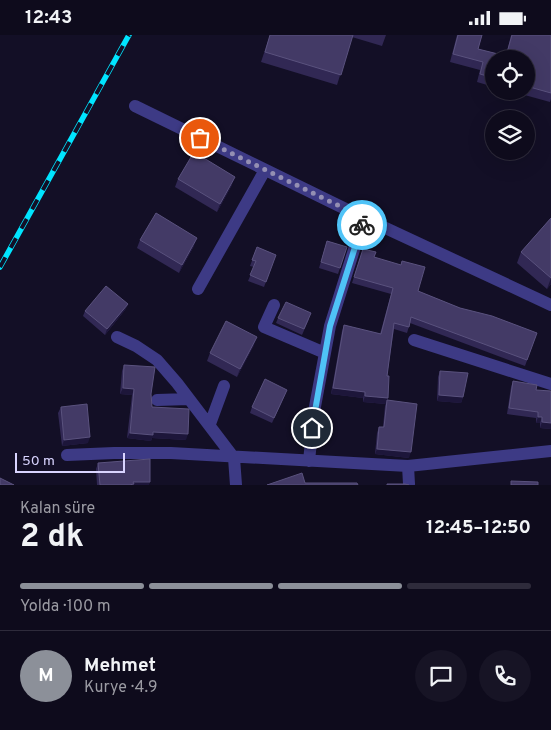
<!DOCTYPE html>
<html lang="tr">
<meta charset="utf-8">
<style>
:root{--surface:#0e0b1c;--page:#171425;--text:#f1f3f6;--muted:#9b9ba3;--line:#2e2b3b;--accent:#8c9099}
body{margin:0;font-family:Overpass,sans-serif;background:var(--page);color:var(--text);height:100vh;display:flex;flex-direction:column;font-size:19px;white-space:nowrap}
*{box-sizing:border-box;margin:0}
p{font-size:16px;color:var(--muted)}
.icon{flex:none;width:28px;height:28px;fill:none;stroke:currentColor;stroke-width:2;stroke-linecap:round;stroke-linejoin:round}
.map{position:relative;height:450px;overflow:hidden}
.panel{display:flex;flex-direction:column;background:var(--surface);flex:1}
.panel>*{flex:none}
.tools{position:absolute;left:485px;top:15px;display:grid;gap:10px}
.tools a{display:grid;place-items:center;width:50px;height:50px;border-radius:50%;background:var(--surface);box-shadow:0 5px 20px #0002,0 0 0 1px var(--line);font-size:25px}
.scale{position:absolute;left:15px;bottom:12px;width:110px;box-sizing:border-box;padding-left:5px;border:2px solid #d9d4ff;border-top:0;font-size:14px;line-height:18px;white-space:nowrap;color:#d9d4ff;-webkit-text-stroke:4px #130f26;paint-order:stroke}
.pin{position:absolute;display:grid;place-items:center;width:42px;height:42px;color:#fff;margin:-21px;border:2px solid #fff;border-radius:50%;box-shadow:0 1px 5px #0007}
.courier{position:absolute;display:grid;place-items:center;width:50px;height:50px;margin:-25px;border:4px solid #4fc3f7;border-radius:50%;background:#fff;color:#222;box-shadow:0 1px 6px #0007}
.head em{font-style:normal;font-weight:700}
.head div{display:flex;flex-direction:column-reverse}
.head{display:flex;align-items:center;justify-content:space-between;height:85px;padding:0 20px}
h1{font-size:32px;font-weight:700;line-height:38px}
.bar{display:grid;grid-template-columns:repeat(4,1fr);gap:8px 5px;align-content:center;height:60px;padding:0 20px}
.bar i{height:6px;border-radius:4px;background:var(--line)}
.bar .active{background:var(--accent)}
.bar p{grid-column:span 4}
.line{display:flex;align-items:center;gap:12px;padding:0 20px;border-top:1px solid var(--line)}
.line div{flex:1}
.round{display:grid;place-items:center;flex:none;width:52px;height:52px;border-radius:26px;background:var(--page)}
.status{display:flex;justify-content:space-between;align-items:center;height:35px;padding:0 25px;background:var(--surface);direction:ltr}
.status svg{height:14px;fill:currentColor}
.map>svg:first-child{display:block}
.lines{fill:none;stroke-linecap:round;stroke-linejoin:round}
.minor{stroke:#3d3a85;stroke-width:12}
.rail-casing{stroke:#00e5ff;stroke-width:5.5}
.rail{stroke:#130f26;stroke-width:4;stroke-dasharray:11;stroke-linecap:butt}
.wall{fill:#312854}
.shaded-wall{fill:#1d163a}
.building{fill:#433a66;stroke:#5a527e}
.done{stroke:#948fb3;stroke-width:5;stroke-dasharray:0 9}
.route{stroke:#4fc3f7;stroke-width:6}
</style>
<div class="status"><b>12:43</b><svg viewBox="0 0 49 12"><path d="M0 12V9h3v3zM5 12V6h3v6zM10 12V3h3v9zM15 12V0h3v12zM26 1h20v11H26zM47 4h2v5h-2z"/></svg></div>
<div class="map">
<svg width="551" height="450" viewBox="0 0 551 450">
<rect width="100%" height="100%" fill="#130f26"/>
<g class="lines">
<!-- minor -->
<path class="minor" d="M135,71L364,183L551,270
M198,254L265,135
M274,270L264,292L325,318
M117,302L136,311L157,325L177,348L234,423L236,450
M414,305L551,349
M157,365L189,364
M210,389L224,351
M67,420L114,418H171L408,431L551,416
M309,426L314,377L330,291L364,183
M408,431L409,449"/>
<defs>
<path id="rail" d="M0,232L129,0"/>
</defs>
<!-- rail casing -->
<use href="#rail" class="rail-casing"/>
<!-- rail -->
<use href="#rail" class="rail"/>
</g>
<!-- wall -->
<path class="wall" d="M270,0H386L382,11L352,2L337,50L261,27Z
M457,0H482L478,14L506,21L511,0H551V64L550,67L510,56H526V24H494V52L477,47L480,35L450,27Z
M178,144L232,150L217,177L175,152Z
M551,183V249L547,254L517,228L521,217Z
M140,205L194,211L179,238L137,213Z
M327,206L347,212L338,239L319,233Z
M257,212L276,220L264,252L248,246L254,232L250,231Z
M363,214L418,256L460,273L537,298L525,331L410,288L407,298L394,294L387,341L388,363L386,369L363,367V363L331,359L342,296L344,290L380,299L391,259L352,248Z
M128,269L125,275L105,300L83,281L85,276Z
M278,283L309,284L302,300L276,288Z
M254,310L237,342L207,326L210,318Z
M124,330L151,359L152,372L186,405L152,403L151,406L127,403L132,360L120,359L122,336Z
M440,336L463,362L461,368L437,366L438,342Z
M513,346L536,355L551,394L540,393V388H536V383L507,379L511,352Z
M285,360L272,388L250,378L252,372Z
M387,365L409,423L375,419L377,398L379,392H383L385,371Z
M61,372L88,408L62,411L58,378Z
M98,428L149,450H97L96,434Z"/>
<!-- shaded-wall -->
<path class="shaded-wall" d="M235,142L232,150L217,177L220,169Z
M197,203L194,211L179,238L182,230Z
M551,243V249L547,254Z
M128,269L125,275L105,300L107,294Z
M257,302L254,310L237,342L240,334Z
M123,353L134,354L132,360L120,359Z
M333,353L365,357L363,363L331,359Z
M439,360L463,362L461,368L437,366Z
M365,361L388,363L386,369L363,367Z
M538,382H542L540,388H536Z
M542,387L551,388V394L540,393Z
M153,397L188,399L186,405L152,403L151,406L127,403L130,398Z
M90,402L88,408L62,411L64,405Z
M377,414L411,417L409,423L375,419Z
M133,447H150L149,450H128Z"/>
<!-- building -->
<path class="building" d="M270,0H353L341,40L265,17Z
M458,0H482L478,14L506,21L512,0H551V58L526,51V24H494V43L480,39L483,27L453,19Z
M194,117L235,142L220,169L178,144Z
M156,178L197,203L182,230L140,205Z
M551,183V243L521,217Z
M327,206L347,212L340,233L321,227Z
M257,212L276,220L266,247L250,240L256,226L252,225Z
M363,214L376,217L374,222L401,230L402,226L425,232L418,256L460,273L492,281L537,298L527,325L411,282L409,292L394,288L387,341H389L388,363L365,361V357L333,353L344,290L381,299L393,253L354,242Z
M106,251L128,269L107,294L85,276Z
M286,267L311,278L304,294L278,283Z
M226,286L257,302L240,334L210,318Z
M124,330L155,332L151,359L152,372L189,374L188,399L153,397V400L130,398L134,354L123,353Z
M440,336L468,338L463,362L439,360Z
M265,344L287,355L274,383L252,372Z
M513,346L537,350L536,355L551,356V388L542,387V382H538V377L509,373Z
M387,365L417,369L411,417L377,414L379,392H384Z
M87,369L90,402L64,405L61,372Z
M150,424V447H133L134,449L129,450H100L98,428Z
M302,438L305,448H357L358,450H267Z
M0,443L14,450H0Z
M511,446L538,447V450H511Z
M387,449H405L409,450H387Z"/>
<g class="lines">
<!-- done -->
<path class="done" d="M200,103L364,183L362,190"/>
<!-- route -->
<path class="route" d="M312,393L330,291L362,190"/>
</g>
</svg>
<div class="tools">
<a><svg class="icon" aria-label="locate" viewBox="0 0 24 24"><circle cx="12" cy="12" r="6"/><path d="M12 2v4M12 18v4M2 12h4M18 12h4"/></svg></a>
<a><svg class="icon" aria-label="layers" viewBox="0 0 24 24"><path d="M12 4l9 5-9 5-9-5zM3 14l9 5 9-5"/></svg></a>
</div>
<div class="scale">50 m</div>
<div class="pin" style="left:200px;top:103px;background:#ea580c"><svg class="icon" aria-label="bag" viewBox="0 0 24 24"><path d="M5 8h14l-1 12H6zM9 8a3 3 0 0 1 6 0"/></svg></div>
<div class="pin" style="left:312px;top:393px;background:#1f2937"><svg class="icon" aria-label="home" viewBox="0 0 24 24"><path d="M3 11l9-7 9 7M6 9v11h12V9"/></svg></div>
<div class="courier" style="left:362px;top:190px"><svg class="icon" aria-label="bike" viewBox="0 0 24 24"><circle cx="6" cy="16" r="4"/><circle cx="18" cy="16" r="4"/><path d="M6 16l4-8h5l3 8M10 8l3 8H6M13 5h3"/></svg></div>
</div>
<section class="panel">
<div class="head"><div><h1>2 dk</h1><p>Kalan süre</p></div><em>12:45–12:50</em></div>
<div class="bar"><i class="active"></i><i class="active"></i><i class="active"></i><i></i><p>Yolda · 100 m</p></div>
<div class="line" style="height:90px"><b class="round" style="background:var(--accent);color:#fff">M</b><div><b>Mehmet</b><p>Kurye · 4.9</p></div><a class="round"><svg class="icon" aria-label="chat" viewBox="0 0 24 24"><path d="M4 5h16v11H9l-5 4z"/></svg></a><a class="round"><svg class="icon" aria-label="phone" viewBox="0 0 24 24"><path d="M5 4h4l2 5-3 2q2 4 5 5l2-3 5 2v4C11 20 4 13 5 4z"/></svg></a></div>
</section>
